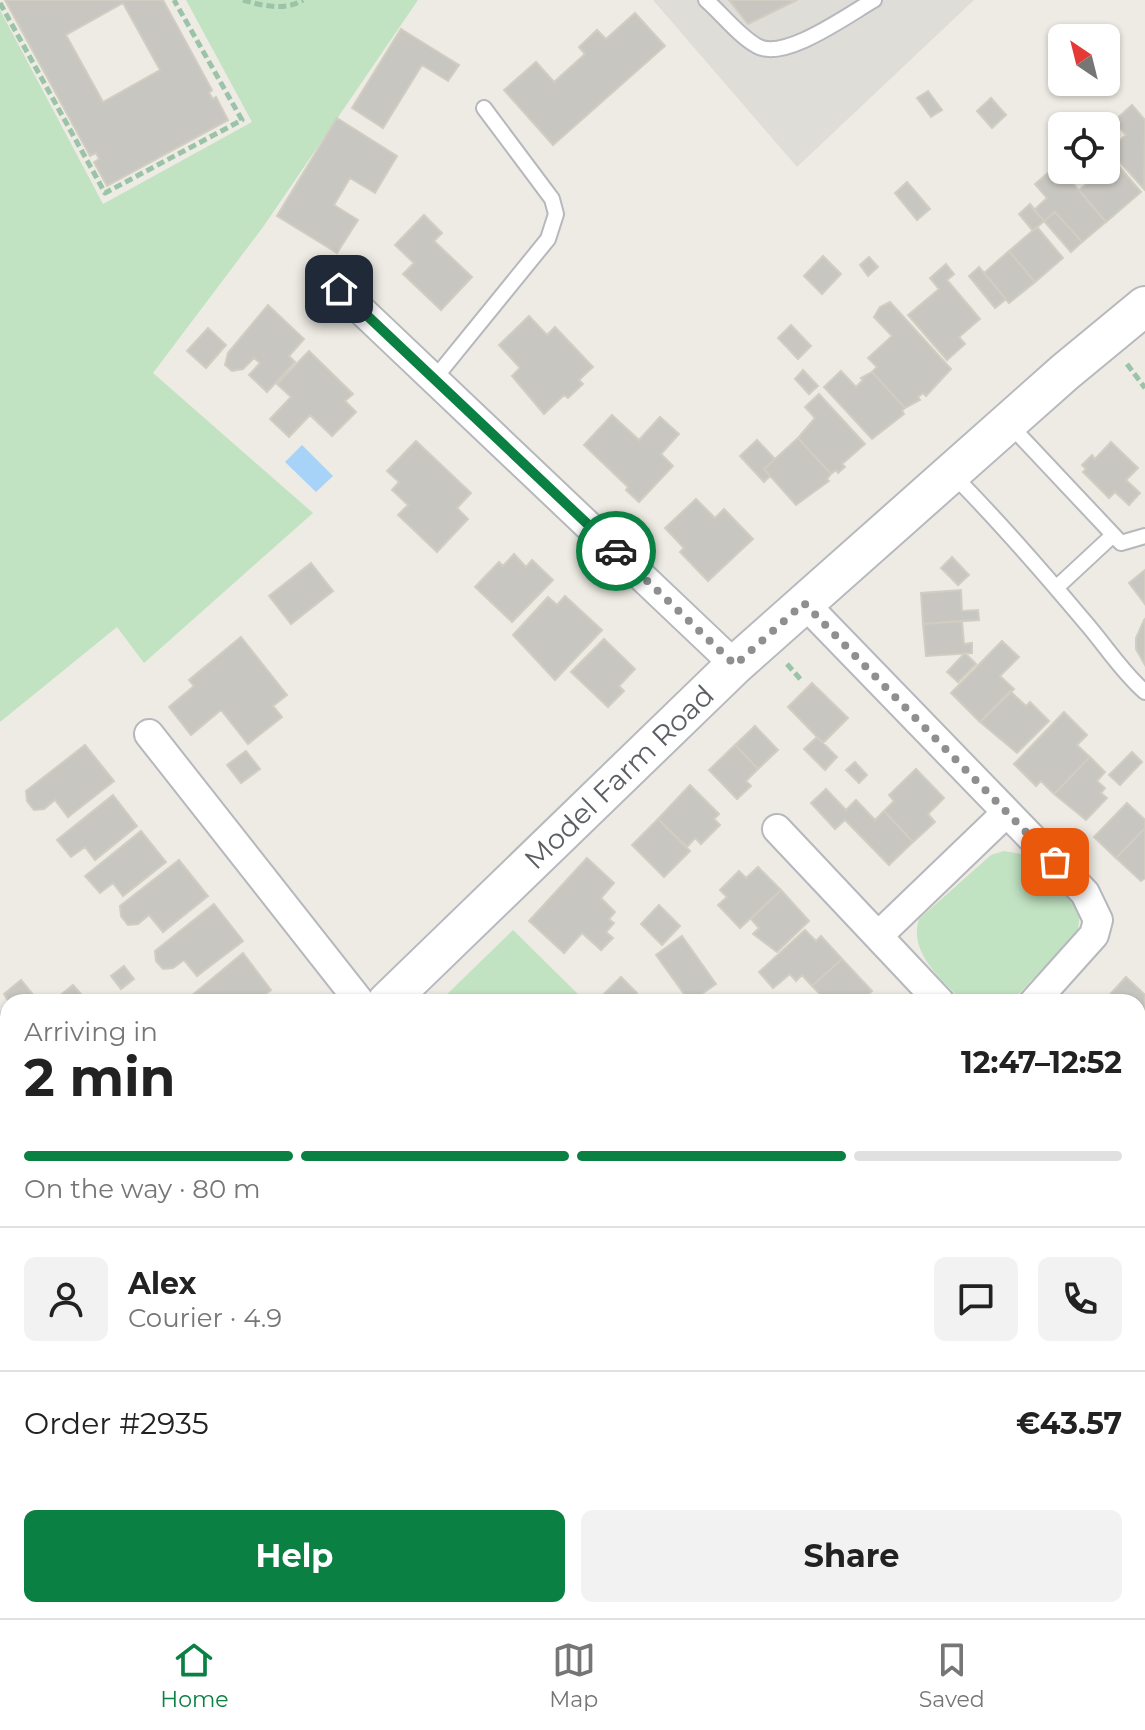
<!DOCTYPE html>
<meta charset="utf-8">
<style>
:root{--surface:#fff;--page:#f2f2f2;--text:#222;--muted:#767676;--line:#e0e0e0;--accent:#0b8043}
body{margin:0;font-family:Montserrat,sans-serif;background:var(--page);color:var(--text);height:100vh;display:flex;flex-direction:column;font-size:30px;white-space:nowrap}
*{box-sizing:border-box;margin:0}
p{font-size:26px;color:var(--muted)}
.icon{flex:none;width:44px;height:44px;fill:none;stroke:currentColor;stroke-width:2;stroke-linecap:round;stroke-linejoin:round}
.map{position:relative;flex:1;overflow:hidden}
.drawer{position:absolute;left:0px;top:994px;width:1146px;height:624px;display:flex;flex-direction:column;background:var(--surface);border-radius:24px 24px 0 0;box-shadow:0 2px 6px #0004}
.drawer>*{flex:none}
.needle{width:52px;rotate:325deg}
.controls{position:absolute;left:1048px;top:24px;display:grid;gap:16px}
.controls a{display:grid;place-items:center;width:72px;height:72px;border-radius:12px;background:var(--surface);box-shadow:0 2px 6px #0004;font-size:40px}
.pin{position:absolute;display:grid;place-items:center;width:68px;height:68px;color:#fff;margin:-34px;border-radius:16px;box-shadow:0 4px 12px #0006}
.courier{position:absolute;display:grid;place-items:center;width:80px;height:80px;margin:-40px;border:6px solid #0b8043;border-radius:50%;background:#fff;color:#222;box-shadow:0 2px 10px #0007}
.head em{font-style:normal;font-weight:700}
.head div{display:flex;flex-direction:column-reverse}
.head{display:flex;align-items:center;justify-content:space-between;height:136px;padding:0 24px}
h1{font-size:52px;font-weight:700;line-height:60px}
.bar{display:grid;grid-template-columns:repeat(4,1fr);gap:12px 8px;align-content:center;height:96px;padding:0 24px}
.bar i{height:10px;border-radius:6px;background:var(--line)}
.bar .active{background:var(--accent)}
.bar p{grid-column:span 4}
.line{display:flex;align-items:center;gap:20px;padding:0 24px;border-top:2px solid var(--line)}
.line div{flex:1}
.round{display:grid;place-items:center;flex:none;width:84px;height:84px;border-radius:12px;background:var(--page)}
.button{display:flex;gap:16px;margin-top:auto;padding:16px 24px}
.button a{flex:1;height:92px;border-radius:12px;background:var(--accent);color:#fff;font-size:32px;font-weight:700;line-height:92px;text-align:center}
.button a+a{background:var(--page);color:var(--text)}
.tabs{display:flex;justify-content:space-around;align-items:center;height:112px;border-top:2px solid var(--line);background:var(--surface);font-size:22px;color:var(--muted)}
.tabs a{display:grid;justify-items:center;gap:4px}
.tabs .active{color:var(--accent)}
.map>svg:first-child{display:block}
.industrial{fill:#dfddd8}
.green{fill:#c1e3c2}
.water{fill:#a7d3f9}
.building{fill:#c8c6c0;stroke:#d1cdc2;stroke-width:2;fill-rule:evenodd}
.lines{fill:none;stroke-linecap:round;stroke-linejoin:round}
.service-casing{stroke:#b6b8bd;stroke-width:18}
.minor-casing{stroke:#b6b8bd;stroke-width:32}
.secondary-casing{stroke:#b7b9be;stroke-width:42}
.path{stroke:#9bc3a8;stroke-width:5;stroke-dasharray:8 4;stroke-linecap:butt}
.service{stroke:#fff;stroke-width:14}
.minor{stroke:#fff;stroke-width:28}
.secondary{stroke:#fff;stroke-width:38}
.done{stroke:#8e8f90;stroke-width:8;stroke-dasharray:0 14.4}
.route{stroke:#0b8043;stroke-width:10}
.labels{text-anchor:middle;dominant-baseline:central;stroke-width:6;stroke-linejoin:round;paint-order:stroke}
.street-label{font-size:28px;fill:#5b5e63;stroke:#fff}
</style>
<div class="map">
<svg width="1145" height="1618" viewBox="0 0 1145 1618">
<rect width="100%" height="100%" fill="#edebe3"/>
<!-- industrial -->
<path class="industrial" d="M653,0H974L797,167Z"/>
<!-- green -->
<path class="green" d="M186,0H418L263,227L153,373L313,513L144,663L117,627L0,722V10L103,204L252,122Z
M1004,851L1027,855L1076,904L1080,912L1078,931L1011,1002H963C942,979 908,953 919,919L991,855Z
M513,930L586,1002H439Z"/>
<!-- water -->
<path class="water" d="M302,445L333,476L316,492L285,462Z"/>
<!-- building -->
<path class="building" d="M5,0H163L212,90L209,93L213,99L216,97L228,120L107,186L94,162L99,159L96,153L90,156ZM123,3L160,70L103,102L66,35Z
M729,0H797L748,24Z
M635,13L665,46L553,145L504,90L536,62L554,82L585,54L579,47L597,30L606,39Z
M401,29L459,65L448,81L422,65L383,128L352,108Z
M928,91L942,110L931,117L917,98Z
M991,98L1006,115L992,128L977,111Z
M1132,105L1145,120L1144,189L1109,150L1126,135L1114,121Z
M337,118L397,156L375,193L350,178L334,205L358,220L337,253L277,216Z
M1106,151L1141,192L1106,222L1079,190L1094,178L1087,170H1106Z
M1057,165L1106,222L1082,242L1055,212L1044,221L1034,210L1047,198L1035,184Z
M907,182L930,209L917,220L895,193Z
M1030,204L1044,221L1033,231L1019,214Z
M1055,212L1082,242L1071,252L1044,221Z
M424,215L442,233L434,241L472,277L441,310L403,274L414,263L395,245Z
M1037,227L1063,258L1035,282L1009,251Z
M1009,251L1035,282L1009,303L984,273Z
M823,256L841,274L822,294L804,276Z
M869,257L878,267L868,276L860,265Z
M946,264L954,274L947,280L980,319L959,337L965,344L947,360L908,315L939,289L930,278Z
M979,267L1006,299L995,308L969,276Z
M890,302L951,369L926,396L923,393L918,397L920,400L905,408L872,372L877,367L868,358L892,336L874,317L880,307Z
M268,305L304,339L289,356L295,362L267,392L249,375L260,363L254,358L243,369L232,371L225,365L228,353Z
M529,316L547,335L555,327L593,367L579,380L583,384L568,398L564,395L544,414L512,376L520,368L499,345Z
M791,325L811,346L798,359L778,338Z
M208,328L226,345L206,368L187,351Z
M309,351L353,394L345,401L356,412L332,436L310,415L289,437L270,419L291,397L277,384Z
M803,370L818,386L809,394L795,379Z
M841,371L856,387L863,380L861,378L872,372L905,408L902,411L904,414L872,439L824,387Z
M819,394L865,444L842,464L845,467L838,473L836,470L831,474L798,438L815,418L805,407Z
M612,415L639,440L660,417L679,434L661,454L673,466L639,502L626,490L628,487L584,445Z
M798,438L831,474L827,479L829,481L796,505L764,469Z
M757,440L775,459L764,469L770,476L764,482L740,456Z
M416,441L471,493L457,508L468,519L437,552L398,515L408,505L392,490L399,482L387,471Z
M1111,442L1138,468L1126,480L1140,493L1129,505L1115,492L1109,498L1083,472L1086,469L1082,465L1092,455L1095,459Z
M696,499L715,518L724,509L753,539L708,581L680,552L684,548L665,528Z
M514,554L526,567L532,560L553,580L512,622L475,587L499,562L503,566Z
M952,557L969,575L958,585L941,568Z
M311,563L333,591L291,624L269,596Z
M1145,570V604L1129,583Z
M961,590L962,611L978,610L979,620L923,624L921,593Z
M565,596L602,630L555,680L513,635L548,597L557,605Z
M1144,620L1145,619V665L1136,649V638Z
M962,621L964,644L972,643V653L926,656L923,624Z
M241,637L287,695L273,706L282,717L248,744L221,710L191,735L169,707L194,686L189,680Z
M604,639L635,669L619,686L624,691L608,707L571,672Z
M1002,641L1019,657L1000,676L1014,689L980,722L951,693Z
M965,653L976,664L958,682L947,672Z
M812,683L848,718L823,743L788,707Z
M1010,691L1026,706L1030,702L1049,721L1017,753L980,722Z
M1064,712L1087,735L1077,745L1090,757L1054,794L1041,781L1036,786L1014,764Z
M755,726L778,750L758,769L735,745Z
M817,737L837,757L825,770L804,749Z
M85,745L114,781L68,817L55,800L44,809L34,810L27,801L26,791Z
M735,745L758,769L746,781L751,786L737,799L709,770Z
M246,751L260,769L241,783L227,765Z
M1132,752L1142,762L1120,785L1109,775Z
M1090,757L1105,772L1097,781L1105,788L1101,793L1107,798L1086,820L1054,794Z
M855,762L867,775L859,783L846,770Z
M916,769L944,798L928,814L935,822L913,842L884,811L894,801L889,795Z
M690,785L719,814L714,819L720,825L701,844L695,838L687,847L658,819Z
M826,789L846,810L856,800L875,820L884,811L913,842L889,865L845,820L835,829L811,803Z
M113,795L137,826L95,860L85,847L71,857L57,840Z
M1127,803L1145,820V828L1116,858L1094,837Z
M658,819L690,851L664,877L632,845Z
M1145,828V878L1141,881L1116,858Z
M141,831L166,862L123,896L113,883L100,893L85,876Z
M587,858L614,883L601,898L615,912L609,919L614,923L606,932L613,938L601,950L582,933L564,953L529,921Z
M179,860L208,896L163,932L149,915L138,924L128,925L121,916L120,906Z
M758,867L781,890L740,928L718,905L727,897L720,890L739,871L746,878Z
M781,890L809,921L777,952L753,934L759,928L751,919Z
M214,904L243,941L197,976L184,960L173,968L163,969L156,961L155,951Z
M659,905L680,926L662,945L641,924Z
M805,930L816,941L821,936L842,959L812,986L802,975L796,981L790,974L773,988L759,972Z
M682,936L716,984L690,1002L656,955Z
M243,953L271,990L255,1002H184Z
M842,959L872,991L859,1002H816L822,996L812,986Z
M124,966L134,979L121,989L111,976Z
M621,977L637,993L628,1002H603L599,999Z
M1126,977L1145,995V1025L1138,1033V1002H1103Z
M21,980L39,1002H9L4,994Z
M73,985L88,1002H52Z
M8,1002V1023L0,1014Z
M1138,1309L1145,1315V1351L1138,1346Z
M1138,1346L1145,1351V1378L1138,1386Z
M8,1419V1490L0,1480V1425Z
M1141,1527L1145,1530V1574L1138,1568V1532Z
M1138,1568L1145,1574L1142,1589L1145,1610L1138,1618H1119L1108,1610H1138Z
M8,1578V1601L0,1585Z
M68,1610H130L136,1618H73Z
M290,1610H348L340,1618H299Z
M539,1610H596L587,1618H530Z
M894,1610H923L933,1618H904Z"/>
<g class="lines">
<defs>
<path id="service" d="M706,0C722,14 739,36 757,46C784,62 849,14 874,0
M435,378L548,239L556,214L552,199L484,108
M1008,423L1121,543L1145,536
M952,474C999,521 1042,571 1085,622C1106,646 1121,671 1145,692
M1056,588L1112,536
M0,1150L8,1160"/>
<path id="minor" d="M339,289L735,665
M804,603L1085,893L1098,920L1094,935L1034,1002
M149,734L360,1002
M777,829L940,1002
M878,936L1006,813
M1138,1463L1145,1454
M216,1610L220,1618
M1016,1618L1022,1610"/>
<path id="secondary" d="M387,1002L735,665L1065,372L1145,306
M0,1351L8,1344"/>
</defs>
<!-- service casing -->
<use href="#service" class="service-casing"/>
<!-- minor casing -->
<use href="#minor" class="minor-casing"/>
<!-- secondary casing -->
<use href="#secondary" class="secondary-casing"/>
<!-- path -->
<path class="path" d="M243,0C263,6 285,11 303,0
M0,3L105,193L242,120L174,0
M1127,364L1145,388
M787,664L802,681
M270,1610L278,1618"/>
<!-- service -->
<use href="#service" class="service"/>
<!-- minor -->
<use href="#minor" class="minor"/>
<!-- secondary -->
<use href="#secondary" class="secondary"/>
</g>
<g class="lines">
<!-- done -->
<path class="done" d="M616,551L735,665L804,603L1055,862"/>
<!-- route -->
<path class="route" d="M339,289L616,551"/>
</g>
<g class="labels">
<!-- street labels -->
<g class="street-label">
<text transform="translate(619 777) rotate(-44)">Model Farm Road</text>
</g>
</g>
</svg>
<div class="controls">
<a><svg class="needle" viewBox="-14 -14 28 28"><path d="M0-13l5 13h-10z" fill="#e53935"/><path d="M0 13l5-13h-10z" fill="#767676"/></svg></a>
<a><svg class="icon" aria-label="locate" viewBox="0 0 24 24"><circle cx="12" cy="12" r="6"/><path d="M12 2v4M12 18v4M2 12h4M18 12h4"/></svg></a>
</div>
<div class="pin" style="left:1055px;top:862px;background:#ea580c"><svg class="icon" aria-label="bag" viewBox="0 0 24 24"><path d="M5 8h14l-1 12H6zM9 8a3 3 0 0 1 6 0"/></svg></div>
<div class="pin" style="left:339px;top:289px;background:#1f2937"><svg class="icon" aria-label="home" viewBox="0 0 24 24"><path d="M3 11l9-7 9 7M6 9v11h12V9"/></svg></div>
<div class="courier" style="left:616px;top:551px"><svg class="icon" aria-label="car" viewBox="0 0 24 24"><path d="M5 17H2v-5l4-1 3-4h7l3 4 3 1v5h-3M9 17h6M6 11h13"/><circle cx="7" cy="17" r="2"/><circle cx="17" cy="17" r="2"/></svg></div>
<section class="drawer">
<div class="head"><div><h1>2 min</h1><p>Arriving in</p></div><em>12:47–12:52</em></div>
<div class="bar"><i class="active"></i><i class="active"></i><i class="active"></i><i></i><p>On the way · 80 m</p></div>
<div class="line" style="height:144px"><a class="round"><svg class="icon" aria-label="person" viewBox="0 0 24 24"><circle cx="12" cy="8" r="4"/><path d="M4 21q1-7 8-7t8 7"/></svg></a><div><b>Alex</b><p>Courier · 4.9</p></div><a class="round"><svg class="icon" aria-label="chat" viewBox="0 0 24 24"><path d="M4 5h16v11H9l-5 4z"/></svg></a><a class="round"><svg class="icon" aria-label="phone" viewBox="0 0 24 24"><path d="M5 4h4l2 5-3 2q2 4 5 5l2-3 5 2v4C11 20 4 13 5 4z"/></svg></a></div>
<div class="line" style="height:104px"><div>Order #2935</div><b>€43.57</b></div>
<div class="button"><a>Help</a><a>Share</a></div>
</section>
</div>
<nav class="tabs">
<a class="active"><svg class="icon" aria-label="home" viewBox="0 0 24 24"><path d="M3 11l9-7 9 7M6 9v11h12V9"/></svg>Home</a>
<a><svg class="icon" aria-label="map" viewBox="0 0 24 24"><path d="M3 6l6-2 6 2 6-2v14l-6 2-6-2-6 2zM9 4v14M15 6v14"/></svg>Map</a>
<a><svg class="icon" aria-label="saved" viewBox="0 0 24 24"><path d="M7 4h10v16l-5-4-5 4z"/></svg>Saved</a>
</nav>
